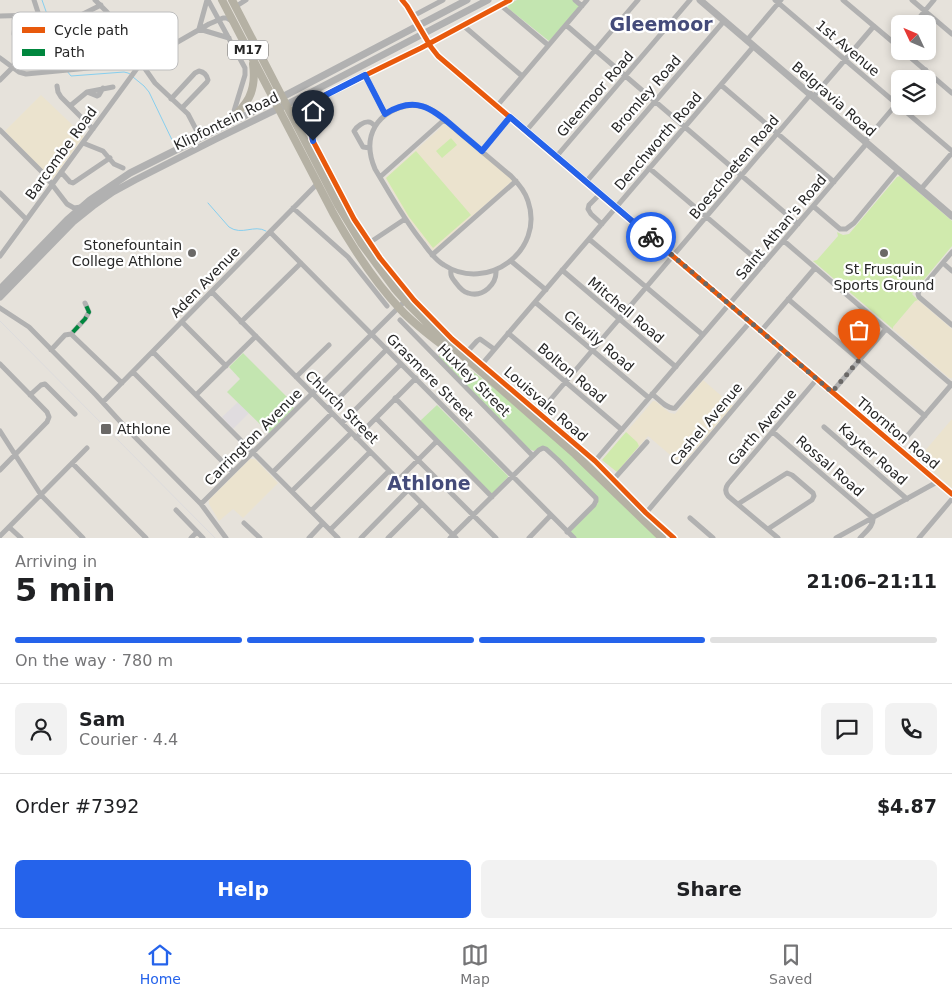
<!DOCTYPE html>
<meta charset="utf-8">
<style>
:root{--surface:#fff;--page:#f2f2f2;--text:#202124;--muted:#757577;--line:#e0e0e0;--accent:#2563eb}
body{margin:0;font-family:"DejaVu Sans",sans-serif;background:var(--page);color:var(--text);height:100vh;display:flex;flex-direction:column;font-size:19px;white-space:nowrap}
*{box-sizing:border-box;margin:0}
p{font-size:16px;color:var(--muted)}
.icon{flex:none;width:28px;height:28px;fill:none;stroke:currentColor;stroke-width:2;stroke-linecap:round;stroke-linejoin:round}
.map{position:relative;height:538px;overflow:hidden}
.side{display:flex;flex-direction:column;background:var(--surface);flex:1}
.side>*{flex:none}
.needle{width:32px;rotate:314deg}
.fabs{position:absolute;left:891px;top:15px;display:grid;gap:10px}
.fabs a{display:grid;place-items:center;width:45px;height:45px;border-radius:8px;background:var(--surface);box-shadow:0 2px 8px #0003;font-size:25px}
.pin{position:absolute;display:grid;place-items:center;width:42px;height:42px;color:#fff;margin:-51px -21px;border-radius:50% 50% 50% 0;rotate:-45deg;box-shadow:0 0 5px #0007}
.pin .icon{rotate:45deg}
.courier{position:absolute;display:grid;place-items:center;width:50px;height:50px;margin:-25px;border:4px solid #2563eb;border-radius:50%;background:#fff;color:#222;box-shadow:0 1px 6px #0007}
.summary em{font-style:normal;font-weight:800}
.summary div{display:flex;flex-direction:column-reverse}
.summary{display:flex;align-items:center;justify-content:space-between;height:85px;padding:0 15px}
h1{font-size:32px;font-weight:800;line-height:38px}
.bar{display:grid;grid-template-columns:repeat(4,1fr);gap:8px 5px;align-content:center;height:60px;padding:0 15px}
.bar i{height:6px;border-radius:4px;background:var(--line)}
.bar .current{background:var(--accent)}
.bar p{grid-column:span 4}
.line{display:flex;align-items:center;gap:12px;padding:0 15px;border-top:1px solid var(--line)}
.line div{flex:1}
.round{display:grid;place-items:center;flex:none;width:52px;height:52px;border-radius:8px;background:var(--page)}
.action{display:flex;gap:10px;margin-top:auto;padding:10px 15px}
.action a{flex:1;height:58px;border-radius:8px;background:var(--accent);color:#fff;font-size:20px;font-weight:800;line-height:58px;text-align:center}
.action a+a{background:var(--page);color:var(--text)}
.tabs{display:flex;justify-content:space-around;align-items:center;height:70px;border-top:1px solid var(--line);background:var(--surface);font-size:14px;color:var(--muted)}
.tabs a{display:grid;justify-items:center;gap:2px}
.tabs .current{color:var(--accent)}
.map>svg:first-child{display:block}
.industrial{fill:#e0dcdf}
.education{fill:#ebe3ce}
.green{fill:#c3e5b0}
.pitch{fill:#d0eaad}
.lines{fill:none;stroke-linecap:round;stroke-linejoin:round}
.stream{stroke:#87cfef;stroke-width:1}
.street{stroke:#b1b1b1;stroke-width:5}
.secondary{stroke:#b1b1b1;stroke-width:7}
.primary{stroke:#b5b1a4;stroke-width:8}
.rail{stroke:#dcdbdd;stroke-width:1}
.quiet{stroke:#00873e;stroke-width:4;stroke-dasharray:8 4;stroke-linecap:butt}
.cycleway-casing{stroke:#fff;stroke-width:8}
.cycleway{stroke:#e8590c;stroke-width:5}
.done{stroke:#6a6866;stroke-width:5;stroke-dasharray:0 9}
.route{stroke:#2563eb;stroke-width:6}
.poi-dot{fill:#6a6866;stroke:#fff;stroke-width:2}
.labels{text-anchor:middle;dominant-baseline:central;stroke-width:4.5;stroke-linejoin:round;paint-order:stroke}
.shield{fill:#fff;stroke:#686868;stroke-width:1}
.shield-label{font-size:12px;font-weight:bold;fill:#272727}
.street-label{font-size:14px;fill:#272727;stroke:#fff}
.poi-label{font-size:14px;fill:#272727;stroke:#fff;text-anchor:end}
.district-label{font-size:19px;font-weight:bold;fill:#444b7a;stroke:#fff}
.key{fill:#fff;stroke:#bebebe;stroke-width:1}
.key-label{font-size:14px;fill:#272727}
</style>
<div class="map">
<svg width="952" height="538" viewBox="0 0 952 538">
<rect width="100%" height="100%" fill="#e6e2db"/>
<!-- industrial -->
<path class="industrial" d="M238,402L249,413L233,429L222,417Z"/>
<!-- education -->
<path class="education" d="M41,95L84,136L52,180L5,131Z
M447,122L513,180L433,251L408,218L385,178Z
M918,300L952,329V378H949L893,329V327L915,301Z
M703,380L733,406L682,465L648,436L617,472L602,460L653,401H655L670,413L675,414Z
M952,419V488L918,459Z
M250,459H255L278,483L243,518L233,509L219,521L209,504V500Z"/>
<!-- green -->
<path class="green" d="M517,0H573L580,6L549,41L509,9L507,5Z
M445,351L487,382L567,451L657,538H576L570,532L594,508L598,503V498L546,447L534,451L529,449L438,357Z
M243,353L288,398L286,400L294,408L269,433L227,392L240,379L229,367Z
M437,405L508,476V477L492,494L420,421Z"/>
<!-- pitch -->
<path class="pitch" d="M451,138L457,145L442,158L436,151Z
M416,151L471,215L433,248L409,217L386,178Z
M900,176L952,221V246L912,294L918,300L915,301L893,327V329L813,261L817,260L838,236L837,232L843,235L849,234L897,177Z
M626,432L637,442L639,446L617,472L602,460Z"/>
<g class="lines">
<!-- stream -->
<path class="stream" d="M42,0L66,68
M67,71L71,76L124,72L128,73L130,74
M133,77L144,86L149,92L174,144
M208,203L229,227C242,236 254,224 266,231"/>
<!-- street -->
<path class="street" d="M34,0L57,71
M95,0L107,12L122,30L141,63L155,83L188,114L200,137
M207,0L199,29L229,38
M208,0L245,68V75L234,111
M402,0L407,6L418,25
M575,0L582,6
M775,0L952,151
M843,0L900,48
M912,0L952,34
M502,4L503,7L548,45
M101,5L69,21L66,25L73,46L77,51H82L101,41
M235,7L246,0
M87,12L104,48L106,66
M0,16L39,15
M413,16L443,0
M464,24L465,27L522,76
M914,24L934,0
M566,25L798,224
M14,34L16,16
M747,40L781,0
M429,44L325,95L322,100L312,134L313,141C336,185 357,229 387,268C441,338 513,389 578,446C611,476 640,509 674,538
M903,51L952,93
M0,58L19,72L26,74L141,63
M365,75L385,114
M918,79L926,70
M0,80L13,67
M721,85L834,182
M57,86L58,92L61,97L93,129
M87,92L97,96L99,95L103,88
M813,97L874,26
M171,99L195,73L199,71C204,72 207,75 208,80L207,82L182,108
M412,105L426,107L435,112L511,176C518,183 525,191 528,201C545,251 487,293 444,265C435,260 429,251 423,243C404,220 390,194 375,169C361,136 377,110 412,105Z
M70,106L87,92L113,87
M497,106L587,0
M0,130L44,174L67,204L74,208L81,207
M526,131L638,0
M865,141L900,100
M83,143L103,151L114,164L123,168
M370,148L363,147L354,131C356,127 364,121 369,122C371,122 374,125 375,126
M482,151L510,117
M556,157L690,0
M649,168L763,265
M61,172L70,182L73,183L110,158
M380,177L445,119
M586,182L724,21
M921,189L952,153
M0,193L26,219
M600,194L589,205L588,209L591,214L602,224
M813,206L840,229H846L854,223L898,170
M293,208L348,257L387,306
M270,232L574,538
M589,239L703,335
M784,241L952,385
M369,243L405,219
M952,252L919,291L918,294L919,297L952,325
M432,255L516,181
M0,256L141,63L209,24L223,18H227L232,21
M511,261L546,290
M943,263L952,271
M451,269C450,276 452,278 456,283C459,287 463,292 468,293C483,298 497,284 496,270
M562,270L676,367
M212,292L456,538
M788,299L925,416
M535,302L649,398
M0,308L29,327L96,395L127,429L201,504L226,538
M400,320L533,456
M182,322L226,366
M241,322L301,263
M761,331L815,268
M73,332L85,319L89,312L85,303
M508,333L622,430
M51,350L65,335L71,334L122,383
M153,352L338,538
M467,352L477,341L480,339L494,349
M0,364L47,412L49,417L47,422L0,470
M482,364L754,46
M133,372L233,472
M296,377L329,345
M832,392L886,329
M652,394C659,399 667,410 675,408L750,322
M30,395L41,385L45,384L75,414
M196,395L256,336
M395,398L492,497
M103,402L318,183
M328,409L387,349
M539,413L810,95
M376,418L496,538
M342,423L401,364
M824,427L907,499
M0,431L41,495L83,538
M773,432L873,518C874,526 865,532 860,538
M356,438L416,378
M897,448L952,384
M595,461L867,143
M72,463L146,538
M273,472L332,413
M398,480L437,441
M613,480L647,442
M292,491L351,433
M201,504L405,301
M738,504L787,473L792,475L813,493L814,496L812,500L768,529
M176,510L203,538
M311,511L370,452
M646,513L783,350
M690,518L713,538
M244,523L260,538
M9,527L21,538
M330,530L389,471
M0,536L87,448
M191,538L197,532
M309,538L323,523
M361,538L408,490
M388,538L422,504
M450,538L539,450L543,448L546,449L558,460L596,498V501L594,505L567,532
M529,538L551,515
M778,538L728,496C725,492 725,488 728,484L817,379
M836,538L937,482
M919,538L952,499"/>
<!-- secondary -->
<path class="secondary" d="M700,0L952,216
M418,25L431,47L438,56L952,494
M429,44L510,0
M0,289L67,220L90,200L130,173L288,94L467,0
M0,297L73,222L93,206L113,192L135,180L216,139L304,96L488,0"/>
<!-- primary -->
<path class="primary" d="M222,0L333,213C352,247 374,281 401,310C417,327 436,340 454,354
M232,0L338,205L361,243L395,289L410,306L437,333L575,454L662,538
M226,124C247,105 257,93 253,64"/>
<!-- rail -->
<path class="rail" d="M0,321L215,538"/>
<!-- quiet -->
<path class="quiet" d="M73,332L85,319L89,312L85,303"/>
<defs>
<path id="cycleway" d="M402,0L407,6L431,47L438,56L952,494
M510,0L421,48L325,95L322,100L312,134V139L354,219L380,258L414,300L452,339L595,461L646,513L674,538"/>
</defs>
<!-- cycleway casing -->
<use href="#cycleway" class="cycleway-casing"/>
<!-- cycleway -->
<use href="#cycleway" class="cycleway"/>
</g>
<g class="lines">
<!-- done -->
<path class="done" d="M651,237L832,392L859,360"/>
<!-- route -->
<path class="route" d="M313,141L312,134L324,96L365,75L385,114C415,95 432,108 455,128C464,136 473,143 482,151L510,117L651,237"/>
</g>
<!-- markers -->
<g class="poi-dot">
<circle cx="192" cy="253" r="5"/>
<circle cx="884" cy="253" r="5"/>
<rect x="100" y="423" width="12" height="12" rx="2.5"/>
</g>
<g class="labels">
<!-- shield labels -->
<rect class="shield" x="228" y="40.5" width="40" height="19" rx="4"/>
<g class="shield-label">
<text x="248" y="50">M17</text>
</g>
<!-- street labels -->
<g class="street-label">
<text transform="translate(848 48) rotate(40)">1st Avenue</text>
<text transform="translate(595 94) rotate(-49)">Gleemoor Road</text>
<text transform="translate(646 94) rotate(-49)">Bromley Road</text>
<text transform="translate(834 99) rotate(41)">Belgravia Road</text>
<text transform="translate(226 121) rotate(-26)">Klipfontein Road</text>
<text transform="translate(658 141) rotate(-49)">Denchworth Road</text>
<text transform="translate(61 153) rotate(-54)">Barcombe Road</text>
<text transform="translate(734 167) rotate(-50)">Boeschoeten Road</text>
<text transform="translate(781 227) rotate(-50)">Saint Athan's Road</text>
<text transform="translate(205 282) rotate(-46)">Aden Avenue</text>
<text transform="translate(626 310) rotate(40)">Mitchell Road</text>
<text transform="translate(599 341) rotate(40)">Clevily Road</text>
<text transform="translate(572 373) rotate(40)">Bolton Road</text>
<text transform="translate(430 377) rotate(45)">Grasmere Street</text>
<text transform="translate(474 380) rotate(45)">Huxley Street</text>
<text transform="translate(546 404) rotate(41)">Louisvale Road</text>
<text transform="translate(342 407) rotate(45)">Church Street</text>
<text transform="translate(706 424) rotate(-50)">Cashel Avenue</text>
<text transform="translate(762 427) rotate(-49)">Garth Avenue</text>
<text transform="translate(898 433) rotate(40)">Thornton Road</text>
<text transform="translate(253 437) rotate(-45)">Carrington Avenue</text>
<text transform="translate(873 454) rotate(41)">Kayter Road</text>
<text transform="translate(830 466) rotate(41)">Rossal Road</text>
</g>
<!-- poi labels -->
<g class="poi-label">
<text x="182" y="245">Stonefountain<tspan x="182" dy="16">College Athlone</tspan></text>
<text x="884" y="269" text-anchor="middle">St Frusquin<tspan x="884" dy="16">Sports Ground</tspan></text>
<text x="117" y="429" text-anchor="start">Athlone</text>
</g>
<!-- district labels -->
<g class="district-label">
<text x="661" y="24">Gleemoor</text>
<text x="429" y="483">Athlone</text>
</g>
</g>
<!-- legend -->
<rect x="12" y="12" width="166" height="58" rx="8" class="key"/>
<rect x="22" y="27" width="23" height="6" fill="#e8590c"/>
<rect x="22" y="49" width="23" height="7" fill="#00873e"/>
<g class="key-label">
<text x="54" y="35">Cycle path</text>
<text x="54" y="57">Path</text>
</g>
</svg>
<div class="fabs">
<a><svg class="needle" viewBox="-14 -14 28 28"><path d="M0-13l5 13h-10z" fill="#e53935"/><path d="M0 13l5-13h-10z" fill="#757577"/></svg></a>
<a><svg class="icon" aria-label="layers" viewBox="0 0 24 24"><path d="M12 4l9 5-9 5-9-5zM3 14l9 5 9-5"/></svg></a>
</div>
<div class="pin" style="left:859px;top:360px;background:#ea580c"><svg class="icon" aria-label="bag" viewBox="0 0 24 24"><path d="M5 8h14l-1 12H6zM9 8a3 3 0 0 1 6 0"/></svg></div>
<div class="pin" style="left:313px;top:141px;background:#1f2937"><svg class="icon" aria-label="home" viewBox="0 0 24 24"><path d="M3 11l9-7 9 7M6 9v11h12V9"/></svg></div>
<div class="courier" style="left:651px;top:237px"><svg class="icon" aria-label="bike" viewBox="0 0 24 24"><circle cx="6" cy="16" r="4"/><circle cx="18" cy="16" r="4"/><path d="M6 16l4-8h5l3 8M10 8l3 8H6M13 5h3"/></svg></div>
</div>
<section class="side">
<div class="summary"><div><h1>5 min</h1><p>Arriving in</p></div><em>21:06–21:11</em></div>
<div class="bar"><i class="current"></i><i class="current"></i><i class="current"></i><i></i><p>On the way · 780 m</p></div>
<div class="line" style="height:90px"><a class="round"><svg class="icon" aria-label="person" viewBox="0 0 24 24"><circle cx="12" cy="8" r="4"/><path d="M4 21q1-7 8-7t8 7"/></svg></a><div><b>Sam</b><p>Courier · 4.4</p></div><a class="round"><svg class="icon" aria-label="chat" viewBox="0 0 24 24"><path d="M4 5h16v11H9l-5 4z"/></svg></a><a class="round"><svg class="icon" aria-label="phone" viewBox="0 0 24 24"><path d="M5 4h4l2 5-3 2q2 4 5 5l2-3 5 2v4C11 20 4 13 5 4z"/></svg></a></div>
<div class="line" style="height:65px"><div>Order #7392</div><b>$4.87</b></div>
<div class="action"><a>Help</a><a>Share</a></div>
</section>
<nav class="tabs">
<a class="current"><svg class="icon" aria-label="home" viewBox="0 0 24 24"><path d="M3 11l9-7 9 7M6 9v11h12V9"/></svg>Home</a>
<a><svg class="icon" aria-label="map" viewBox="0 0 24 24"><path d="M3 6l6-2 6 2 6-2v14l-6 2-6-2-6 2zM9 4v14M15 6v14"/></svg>Map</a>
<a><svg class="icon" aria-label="saved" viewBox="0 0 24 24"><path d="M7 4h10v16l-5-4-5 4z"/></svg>Saved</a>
</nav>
